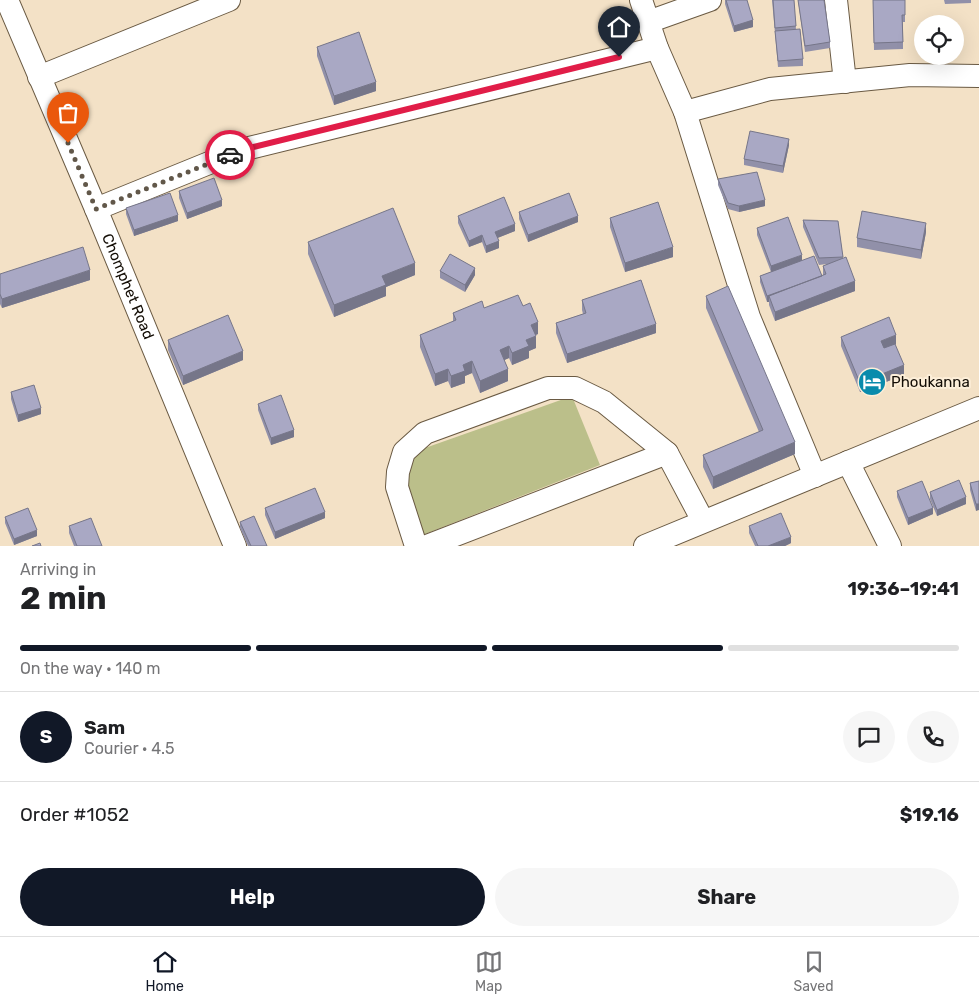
<!DOCTYPE html>
<meta charset="utf-8">
<style>
:root{--surface:#fff;--page:#f6f6f6;--text:#202124;--muted:#757577;--line:#e0e0e0;--accent:#111827}
body{margin:0;font-family:Rubik,sans-serif;background:var(--page);color:var(--text);height:100vh;display:flex;flex-direction:column;font-size:19px;white-space:nowrap}
*{box-sizing:border-box;margin:0}
p{font-size:16px;color:var(--muted)}
.icon{flex:none;width:28px;height:28px;fill:none;stroke:currentColor;stroke-width:2;stroke-linecap:round;stroke-linejoin:round}
.map{position:relative;height:546px;overflow:hidden}
.sheet{display:flex;flex-direction:column;background:var(--surface);flex:1}
.sheet>*{flex:none}
.fabs{position:absolute;left:914px;top:15px;display:grid;gap:10px}
.fabs a{display:grid;place-items:center;width:50px;height:50px;border-radius:50%;background:var(--surface);box-shadow:0 5px 20px #0002;font-size:25px}
.pin{position:absolute;display:grid;place-items:center;width:42px;height:42px;color:#fff;margin:-51px -21px;border-radius:50% 50% 50% 0;rotate:-45deg;box-shadow:0 0 5px #0007}
.pin .icon{rotate:45deg}
.courier{position:absolute;display:grid;place-items:center;width:50px;height:50px;margin:-25px;border:4px solid #e11d48;border-radius:50%;background:#fff;color:#222;box-shadow:0 1px 6px #0007}
.overview em{font-style:normal;font-weight:700}
.overview div{display:flex;flex-direction:column-reverse}
.overview{display:flex;align-items:center;justify-content:space-between;height:85px;padding:0 20px}
h1{font-size:32px;font-weight:700;line-height:38px}
.bar{display:grid;grid-template-columns:repeat(4,1fr);gap:8px 5px;align-content:center;height:60px;padding:0 20px}
.bar i{height:6px;border-radius:4px;background:var(--line)}
.bar .active{background:var(--accent)}
.bar p{grid-column:span 4}
.line{display:flex;align-items:center;gap:12px;padding:0 20px;border-top:1px solid var(--line)}
.line div{flex:1}
.round{display:grid;place-items:center;flex:none;width:52px;height:52px;border-radius:26px;background:var(--page)}
.cta{display:flex;gap:10px;margin-top:auto;padding:10px 20px}
.cta a{flex:1;height:58px;border-radius:30px;background:var(--accent);color:#fff;font-size:20px;font-weight:700;line-height:58px;text-align:center}
.cta a+a{background:var(--page);color:var(--text)}
.tabs{display:flex;justify-content:space-around;align-items:center;height:70px;border-top:1px solid var(--line);background:var(--surface);font-size:14px;color:var(--muted)}
.tabs a{display:grid;justify-items:center;gap:2px}
.tabs .active{color:var(--accent)}
.map>svg:first-child{display:block}
.green{fill:#bbbf8a}
.lines{fill:none;stroke-linecap:round;stroke-linejoin:round}
.minor-casing{stroke:#6a5a43;stroke-width:24}
.minor{stroke:#fff;stroke-width:22}
.wall{fill:#9190a9}
.shaded-wall{fill:#767689}
.building{fill:#a9a8c4;stroke:#767689}
.done{stroke:#615749;stroke-width:5;stroke-dasharray:0 9}
.route{stroke:#e11d48;stroke-width:6}
.labels{text-anchor:middle;dominant-baseline:central;stroke-width:4;stroke-linejoin:round;paint-order:stroke}
.street-label{font-size:15px;fill:#130d05;stroke:#fdefd9}
.poi-label{font-size:15px;fill:#130d05;stroke:#fdefd9;text-anchor:start}
</style>
<div class="map">
<svg width="979" height="546" viewBox="0 0 979 546">
<rect width="100%" height="100%" fill="#f3e1c6"/>
<!-- green -->
<path class="green" d="M572,396L600,465L420,536L405,483L407,471L415,456L425,448Z"/>
<g class="lines">
<defs>
<g id="minor">
<path id="s1" d="M7,0L96,209L235,546"/>
<path d="M641,0L657,48L685,112L749,317L815,476"/>
<path d="M836,0L845,82"/>
<path d="M648,22L710,0"/>
<path d="M39,77L229,0"/>
<path d="M685,112L770,89L910,75L979,76"/>
<path d="M96,209L241,150L657,48"/>
<path d="M848,462L890,546"/>
<path d="M416,546L397,487L398,472L404,452L425,433L548,388H575L604,402L667,453L703,521"/>
<path d="M427,546L667,453"/>
<path d="M645,546L979,408"/>
</g>
</defs>
<!-- minor casing -->
<use href="#minor" class="minor-casing"/>
<!-- minor -->
<use href="#minor" class="minor"/>
</g>
<!-- wall -->
<path class="wall" d="M725,0H747L753,27L734,32L725,4Z
M772,0H794L796,30L803,59V66L778,67Z
M798,0H824L830,42V48L805,52Z
M873,0H905V22H903V49L874,50Z
M944,0H971V3L945,4Z
M317,47L376,91L334,105L317,56Z
M789,145L783,173L744,165V159Z
M718,179L765,206L739,212L728,209L718,185Z
M179,191L222,206L187,219L179,198Z
M126,208L178,221L134,236L126,214Z
M519,212L578,222L528,242L519,219Z
M458,216L515,231L497,238L499,248L486,253L482,242L469,247L458,223Z
M610,218L673,257L625,272L610,227Z
M803,220L838,221L843,258L855,291L775,321L769,305V302H767L760,282V276L771,272L757,235V228L802,260L822,276H823V266L827,264L819,265L803,227Z
M926,232L921,259L857,247V238Z
M308,242L415,275L386,287V296L334,317L308,254Z
M440,271L475,275L465,292L440,278Z
M0,274L90,280L2,308L0,304Z
M706,296L795,454L713,489L703,467V455L759,432L706,308Z
M582,300L656,333L567,363L556,333V323L583,314L582,310Z
M523,306L538,334L535,335L536,348L529,351V358L512,365L509,358L504,360L508,381L480,393L472,373L465,376V383L451,388L448,381L435,386L420,347V335L453,322V313L484,308Z
M841,337L896,344L895,345L904,375L860,392L841,346Z
M168,340L243,360L183,385L168,350Z
M11,392L41,414L18,422L11,399Z
M258,404L294,437L271,445L258,410Z
M979,481L976,511L970,490V483Z
M897,491L933,514L908,525L897,497Z
M930,492L966,504L937,516L930,499Z
M265,508L325,518L275,539L265,515Z
M5,517L37,536L14,545L5,523Z
M240,522L267,546H248L240,528Z
M69,526L102,546H74L69,533Z
M749,526L791,543L785,546H755L749,533Z"/>
<!-- shaded-wall -->
<path class="shaded-wall" d="M753,20V27L734,32V26Z
M376,82V91L334,105V96Z
M789,139V145L783,173V166Z
M222,200V206L187,219V213Z
M765,200V206L739,212V206Z
M178,215V221L134,236V230Z
M578,216V222L528,242V235Z
M926,223V232L921,259V250Z
M515,224V231L495,239V232Z
M482,235V242L469,247V241Z
M499,241V248L486,253V246Z
M673,247V257L625,272V263Z
M802,255V262L771,273V266Z
M415,263V275L386,287V296L334,317V305L382,276Z
M475,268V275L465,292V285Z
M90,270V280L2,308V299Z
M822,276L769,296V302H767V296Z
M855,281V291L775,321V312Z
M538,322V334L531,337V325Z
M656,324V333L567,363V354Z
M896,335V344L881,351V341Z
M536,336V348L529,351V358L512,365V353L526,340Z
M509,346V358L500,362V350Z
M243,351V360L183,385V376Z
M472,361V373L465,376V383L451,388V376L463,365Z
M904,365V375L860,392V383Z
M448,369V381L435,386V374Z
M508,369V381L480,393V381Z
M41,408V414L18,422V415Z
M294,430V437L271,445V438Z
M795,442V454L713,489V477Z
M966,497V504L937,516V510Z
M976,504H979V510L976,511Z
M933,508V514L908,525V518Z
M325,512V518L275,539V532Z
M37,530V536L14,545V539Z
M791,537V543L785,546H768Z"/>
<!-- building -->
<path class="building" d="M726,0H747L753,20L734,26Z
M773,0H794L796,26L775,28Z
M798,0H824L830,42L805,46Z
M873,0H905V15H902L903,42L874,43Z
M800,29L803,59L778,61L775,31Z
M359,32L376,82L334,96L317,47Z
M750,131L789,139L783,166L744,159Z
M757,172L765,200L739,206L728,203L718,179Z
M214,178L222,200L187,213L179,191Z
M170,193L178,215L134,230L126,208Z
M569,193L578,216L528,235L519,212Z
M504,197L515,224L495,232L499,241L486,246L482,235L469,241L458,216Z
M658,202L673,247L625,263L610,218Z
M393,208L415,263L382,276L386,285L334,305L308,242Z
M862,211L926,223L921,250L857,238Z
M788,217L802,255L771,266L757,228Z
M803,220L838,221L843,257L819,258Z
M83,247L90,270L2,299L0,294V274Z
M450,254L475,268L465,285L440,271Z
M814,256L822,276L767,296L760,276Z
M846,257L855,281L775,312L769,296L826,274L823,266Z
M641,280L656,324L567,354L556,323L586,313L582,300Z
M728,286L795,442L713,477L703,455L763,430L706,296Z
M518,295L523,306L530,303L538,322L531,325L536,336L526,340L529,346L512,353L509,346L500,350L508,369L480,381L472,361L463,365L465,371L451,376L448,369L435,374L420,335L456,320L453,313L482,301L484,308Z
M228,315L243,351L183,376L168,340Z
M889,317L896,335L881,341L884,348L895,344L904,365L860,383L841,337Z
M34,385L41,408L18,415L11,392Z
M281,395L294,430L271,438L258,404Z
M959,480L966,497L937,510L930,492Z
M922,481L933,508L908,518L897,491Z
M979,481V504H976L970,483Z
M315,488L325,512L275,532L265,508Z
M28,508L37,530L14,539L5,517Z
M781,513L791,537L768,546H758L749,526Z
M254,516L267,546H251L240,522Z
M91,518L102,546H77L69,526Z
M40,543L41,546H32Z"/>
<g class="lines">
<!-- done -->
<path class="done" d="M68,143L96,209L230,155"/>
<!-- route -->
<path class="route" d="M230,155L241,150L619,57"/>
</g>
<!-- icons -->
<defs>
<symbol id="hotel-disc" viewBox="-11 -11 22 22"><circle r="9.5" fill="#098bac" stroke="#fdefd9"/><path d="M-6-4.5h1.5V1H6V5H4.5V3h-9V5H-6ZM-4 0a1.8 1.8 0 1 1 3.6 0ZM.5 0V-2.5h3Q6-2.5 6 0Z" fill="#fff"/></symbol>
</defs>
<g fill-rule="evenodd">
<use href="#hotel-disc" x="856" y="366" width="32" height="32"/>
</g>
<g class="labels">
<!-- street labels -->
<g class="street-label">
<text stroke="none"><textPath href="#s1" startOffset="311">Chomphet Road</textPath></text>
</g>
<!-- poi labels -->
<g class="poi-label">
<text x="891" y="382">Phoukanna</text>
</g>
</g>
</svg>
<div class="fabs">
<a><svg class="icon" aria-label="locate" viewBox="0 0 24 24"><circle cx="12" cy="12" r="6"/><path d="M12 2v4M12 18v4M2 12h4M18 12h4"/></svg></a>
</div>
<div class="pin" style="left:68px;top:143px;background:#ea580c"><svg class="icon" aria-label="bag" viewBox="0 0 24 24"><path d="M5 8h14l-1 12H6zM9 8a3 3 0 0 1 6 0"/></svg></div>
<div class="pin" style="left:619px;top:57px;background:#1f2937"><svg class="icon" aria-label="home" viewBox="0 0 24 24"><path d="M3 11l9-7 9 7M6 9v11h12V9"/></svg></div>
<div class="courier" style="left:230px;top:155px"><svg class="icon" aria-label="car" viewBox="0 0 24 24"><path d="M5 17H2v-5l4-1 3-4h7l3 4 3 1v5h-3M9 17h6M6 11h13"/><circle cx="7" cy="17" r="2"/><circle cx="17" cy="17" r="2"/></svg></div>
</div>
<section class="sheet">
<div class="overview"><div><h1>2 min</h1><p>Arriving in</p></div><em>19:36–19:41</em></div>
<div class="bar"><i class="active"></i><i class="active"></i><i class="active"></i><i></i><p>On the way · 140 m</p></div>
<div class="line" style="height:90px"><b class="round" style="background:var(--accent);color:#fff">S</b><div><b>Sam</b><p>Courier · 4.5</p></div><a class="round"><svg class="icon" aria-label="chat" viewBox="0 0 24 24"><path d="M4 5h16v11H9l-5 4z"/></svg></a><a class="round"><svg class="icon" aria-label="phone" viewBox="0 0 24 24"><path d="M5 4h4l2 5-3 2q2 4 5 5l2-3 5 2v4C11 20 4 13 5 4z"/></svg></a></div>
<div class="line" style="height:65px"><div>Order #1052</div><b>$19.16</b></div>
<div class="cta"><a>Help</a><a>Share</a></div>
</section>
<nav class="tabs">
<a class="active"><svg class="icon" aria-label="home" viewBox="0 0 24 24"><path d="M3 11l9-7 9 7M6 9v11h12V9"/></svg>Home</a>
<a><svg class="icon" aria-label="map" viewBox="0 0 24 24"><path d="M3 6l6-2 6 2 6-2v14l-6 2-6-2-6 2zM9 4v14M15 6v14"/></svg>Map</a>
<a><svg class="icon" aria-label="saved" viewBox="0 0 24 24"><path d="M7 4h10v16l-5-4-5 4z"/></svg>Saved</a>
</nav>
